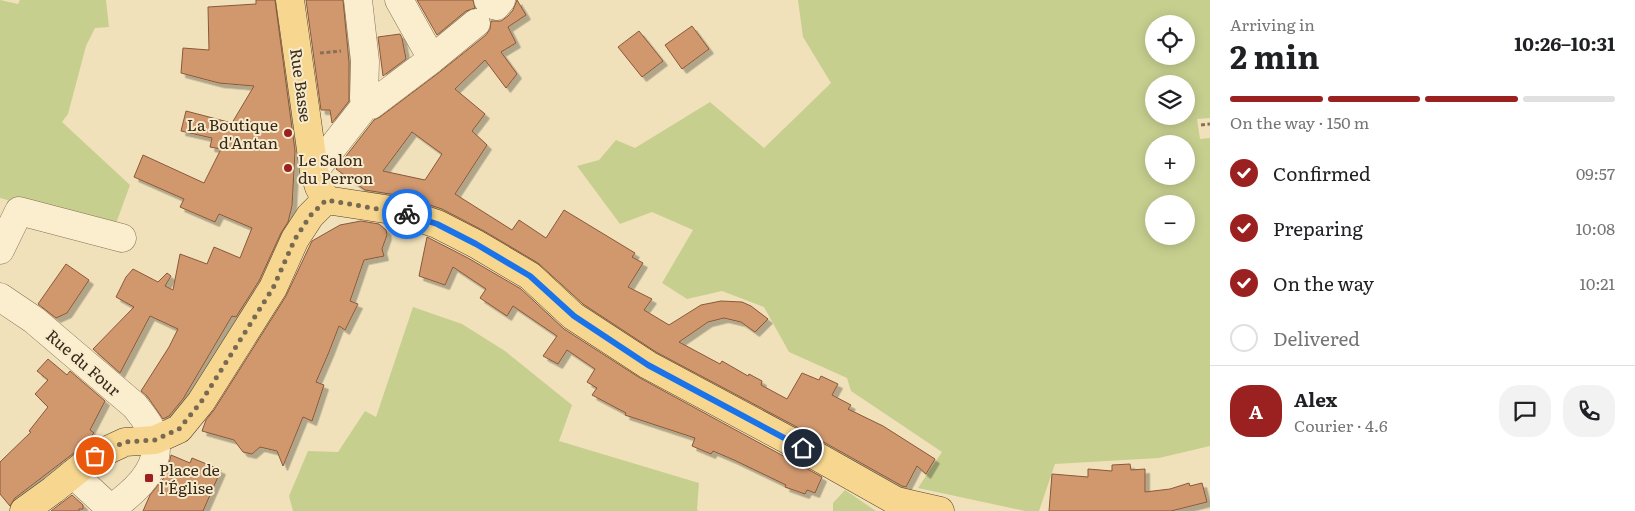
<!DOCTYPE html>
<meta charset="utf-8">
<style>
:root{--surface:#fff;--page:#f2f2f2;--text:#202124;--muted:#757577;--line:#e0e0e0;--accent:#9b2121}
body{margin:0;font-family:Literata,serif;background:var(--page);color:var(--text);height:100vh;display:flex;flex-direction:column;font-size:19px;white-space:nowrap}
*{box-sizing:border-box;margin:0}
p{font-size:16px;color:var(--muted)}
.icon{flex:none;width:28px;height:28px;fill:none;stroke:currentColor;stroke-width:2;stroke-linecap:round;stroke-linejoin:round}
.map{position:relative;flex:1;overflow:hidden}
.drawer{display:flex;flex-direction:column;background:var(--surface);width:425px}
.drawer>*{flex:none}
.controls{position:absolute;left:1145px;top:15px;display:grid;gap:10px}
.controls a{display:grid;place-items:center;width:50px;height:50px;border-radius:50%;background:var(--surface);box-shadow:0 2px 12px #0003;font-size:25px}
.pin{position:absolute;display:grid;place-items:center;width:42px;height:42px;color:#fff;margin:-21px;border:2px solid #fff;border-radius:50%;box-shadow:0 1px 5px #0007}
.courier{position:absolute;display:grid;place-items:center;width:50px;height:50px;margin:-25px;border:4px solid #1a73e8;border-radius:50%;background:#fff;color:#222;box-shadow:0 1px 6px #0007}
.head em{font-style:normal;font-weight:700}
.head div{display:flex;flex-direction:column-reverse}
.head{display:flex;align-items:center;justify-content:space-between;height:85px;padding:0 20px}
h1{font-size:32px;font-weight:700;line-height:38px}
.bar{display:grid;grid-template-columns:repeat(4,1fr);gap:8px 5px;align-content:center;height:60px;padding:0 20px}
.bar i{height:6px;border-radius:4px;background:var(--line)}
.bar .on{background:var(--accent)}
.bar p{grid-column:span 4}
.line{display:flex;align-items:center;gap:12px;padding:0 20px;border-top:1px solid var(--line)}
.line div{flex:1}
.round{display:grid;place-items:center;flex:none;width:52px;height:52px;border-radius:20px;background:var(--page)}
ol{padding:0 20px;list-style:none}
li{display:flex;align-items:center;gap:15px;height:55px}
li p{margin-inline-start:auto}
li .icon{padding:5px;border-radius:50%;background:var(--accent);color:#fff;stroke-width:4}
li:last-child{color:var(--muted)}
li i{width:28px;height:28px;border:2px solid var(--line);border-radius:50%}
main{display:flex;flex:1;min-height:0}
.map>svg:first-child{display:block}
.green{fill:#c7cf8f;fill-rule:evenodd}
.building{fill:#d1986e;stroke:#895839;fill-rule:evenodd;filter:url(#shadow)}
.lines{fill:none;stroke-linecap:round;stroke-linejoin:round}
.minor-casing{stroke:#887054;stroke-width:29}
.major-casing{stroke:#553e29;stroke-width:29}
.path{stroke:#887054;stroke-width:3;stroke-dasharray:4 2.5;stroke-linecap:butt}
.minor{stroke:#fbeecf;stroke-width:28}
.major{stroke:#f7d78f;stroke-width:28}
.done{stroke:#776952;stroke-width:5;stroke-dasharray:0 9}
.route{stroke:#1a73e8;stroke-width:6}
.poi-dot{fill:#9b2121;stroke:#f7ebcb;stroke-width:2}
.labels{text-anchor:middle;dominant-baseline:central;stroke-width:4;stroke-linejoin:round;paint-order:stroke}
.street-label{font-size:16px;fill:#36281a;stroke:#f7ebcb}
.poi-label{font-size:16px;fill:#36281a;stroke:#f7ebcb;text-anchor:start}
</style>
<main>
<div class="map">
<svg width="1210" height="511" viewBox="0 0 1210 511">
<defs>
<filter id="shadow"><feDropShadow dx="4.5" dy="4.5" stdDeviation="0" flood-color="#0004"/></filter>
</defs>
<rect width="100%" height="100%" fill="#f0e1bb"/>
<!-- green -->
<path class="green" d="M0,0L18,4L20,0H106L109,27L95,28L86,46L68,114L62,122L130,185L114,229L0,198Z
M798,0H1210V118L1197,119L1200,139L1210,138V446L1159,458L1055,464L1039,511H1025L918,488L942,452L851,391L847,378L789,352L764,307L722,291L687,299L662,283L693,230L652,212L620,224L577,166L599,160L616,140L635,148L710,102L764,148L831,83L803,37ZM1154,24H1186V56H1154ZM1154,84H1186V116H1154ZM1154,144H1186V176H1154ZM1154,204H1186V236H1154Z
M413,307L462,324L505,351L572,405L559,441L699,483L697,509L698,511H293L289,496L308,451L338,452L365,411L376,417Z
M845,490L876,511H833V503Z"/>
<!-- building -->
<path class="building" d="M256,0H275L295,151L292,206L288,222L281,233L259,281L236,317L232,316L183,399L169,416L163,419L147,396L141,391L169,347L178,329L150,316L120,373L93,349L134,307L116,297L126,277L133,269L158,282L167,273L171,276L165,286L173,290L180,254L207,264L214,247L240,258L252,228L219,214L215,222L180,207L184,199L134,177L143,155L204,183L221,149L210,147L212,138L181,131L186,111L232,123L254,86L219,83L181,73L183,48L209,50L208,7L256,4Z
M306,0H343L349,62V101L332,123L330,110H321Z
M417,0H473L475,8L466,11L437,35Z
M517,0L526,15L508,27L516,43L501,52L517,74L506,88L485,60L455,89L485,114L472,131L487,145L455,194L512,230L519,220L546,238L564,210L635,253L632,257L643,263L628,287L652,299L644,310L669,325L701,305L721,301L742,302L751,306L768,319L755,332L741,322L724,318L708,322L679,342L720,364L722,361L748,376L749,374L762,381L761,385L787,399L802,373L819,380L821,376L838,384L832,395L851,405L848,409L883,426L935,459L926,474L917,466L906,487L902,486L795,426L656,352L583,304L538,263L484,231L442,209L403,196L365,190L336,169L374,120L380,117L441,71L486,35L490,29L491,21H501L508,16L513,10ZM412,132L442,154L425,180L383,171Z
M692,26L709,49L682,69L665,45Z
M639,31L663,61L642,77L618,47Z
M400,34L402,38L406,59L383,76L378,37Z
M361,221L379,224L386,230L387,235L382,249L384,256L364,260L350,301L358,304L345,330L339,326L329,352L316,382L324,385L312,421L303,417L283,466L277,451L260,447L252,454L243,452L234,440L202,431L206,420L214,410L286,296L312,241L340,225Z
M427,237L468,258L521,289L564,329L640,378L822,477L815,493L807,490L805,494L785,487L786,485L734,460L713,451L711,454L692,446L695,438L625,415L626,413L592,395L597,388L587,382L595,369L567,350L558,364L543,356L557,336L513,306L507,316L480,298L486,289L453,267L445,285L419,276Z
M66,264L89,280L67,313L56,318L38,304Z
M48,359L67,375L70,371L105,401L90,430L94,433L83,446L15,498L10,506L0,494V462L31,432L29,431L48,407L35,394L48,380L37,371Z
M171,455L190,463L192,458L221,470L203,511H143L150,495L163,479L168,468Z
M1130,464L1131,470L1145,469V492L1170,489L1189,483L1190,486L1202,483L1207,502L1171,511H1049L1052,474L1088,477V469L1112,471V465Z
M72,495L83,505V509H79V511H51Z"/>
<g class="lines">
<defs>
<path id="minor" d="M358,0L365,61L364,98L365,106
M399,0L432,59
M488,0L496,6L501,0
M314,171L365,106L371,105L432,59L476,23
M0,250L19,211L122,238
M0,297L34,320L135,406C142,415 152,427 155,439C162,471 129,496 108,511
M73,474L111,509"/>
<path id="major" d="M326,200L398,211L437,224L476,244L530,276L573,316L648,365L788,440L896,501L940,511
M24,511L53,490L95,456L125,442L155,440L179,429L201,402L273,288L295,239L310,216L326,200L319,187L314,171L290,0"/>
</defs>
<!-- minor casing -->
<use href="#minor" class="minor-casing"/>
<!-- major casing -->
<use href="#major" class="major-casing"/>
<!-- path -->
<path class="path" d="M320,53L341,51
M1201,125L1210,124"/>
<!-- minor -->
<use href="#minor" class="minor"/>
<!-- major -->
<use href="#major" class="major"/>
</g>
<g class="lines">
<!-- done -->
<path class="done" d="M95,456L125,442L155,440L179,429L201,402L273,288L295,239L310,216L326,200L407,214"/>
<!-- route -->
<path class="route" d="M407,214L437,224L476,244L530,276L574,316L648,365L803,448"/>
</g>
<!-- markers -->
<g class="poi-dot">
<circle cx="288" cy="133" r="5"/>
<circle cx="288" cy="168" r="5"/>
<rect x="144" y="473" width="10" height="10" rx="2.5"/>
</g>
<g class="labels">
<!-- street labels -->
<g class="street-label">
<text transform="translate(302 85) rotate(82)">Rue Basse</text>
<text transform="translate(84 362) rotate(41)">Rue du Four</text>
</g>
<!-- poi labels -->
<g class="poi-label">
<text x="278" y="124" text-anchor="end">La Boutique<tspan x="278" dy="18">d'Antan</tspan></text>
<text x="298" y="159">Le Salon<tspan x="298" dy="18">du Perron</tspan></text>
<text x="159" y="469">Place de<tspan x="159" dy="18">l'Église</tspan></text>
</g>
</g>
</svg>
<div class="controls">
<a><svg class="icon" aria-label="locate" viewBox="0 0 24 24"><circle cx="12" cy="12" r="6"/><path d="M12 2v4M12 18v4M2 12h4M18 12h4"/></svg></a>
<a><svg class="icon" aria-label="layers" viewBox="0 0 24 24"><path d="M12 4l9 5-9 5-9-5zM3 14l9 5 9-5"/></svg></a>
<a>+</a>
<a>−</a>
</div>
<div class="pin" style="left:95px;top:456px;background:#ea580c"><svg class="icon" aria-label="bag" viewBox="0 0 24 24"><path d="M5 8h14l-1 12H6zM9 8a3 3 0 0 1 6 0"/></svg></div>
<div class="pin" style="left:803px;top:448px;background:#1f2937"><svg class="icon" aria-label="home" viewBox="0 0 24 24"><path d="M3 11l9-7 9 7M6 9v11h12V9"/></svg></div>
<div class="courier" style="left:407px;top:214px"><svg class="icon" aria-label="bike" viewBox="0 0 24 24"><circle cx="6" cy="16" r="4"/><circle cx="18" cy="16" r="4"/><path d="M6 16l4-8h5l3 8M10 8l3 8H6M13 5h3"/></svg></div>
</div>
<section class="drawer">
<div class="head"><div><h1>2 min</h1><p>Arriving in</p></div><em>10:26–10:31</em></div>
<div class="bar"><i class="on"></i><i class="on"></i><i class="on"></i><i></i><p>On the way · 150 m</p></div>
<ol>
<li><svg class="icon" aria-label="check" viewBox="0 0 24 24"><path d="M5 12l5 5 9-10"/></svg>Confirmed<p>09:57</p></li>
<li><svg class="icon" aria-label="check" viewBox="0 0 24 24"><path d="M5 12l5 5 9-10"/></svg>Preparing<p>10:08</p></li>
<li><svg class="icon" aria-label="check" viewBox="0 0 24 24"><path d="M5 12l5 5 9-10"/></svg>On the way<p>10:21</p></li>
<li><i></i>Delivered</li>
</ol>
<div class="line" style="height:90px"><b class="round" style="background:var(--accent);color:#fff">A</b><div><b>Alex</b><p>Courier · 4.6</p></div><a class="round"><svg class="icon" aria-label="chat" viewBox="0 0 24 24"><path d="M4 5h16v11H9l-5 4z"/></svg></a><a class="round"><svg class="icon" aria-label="phone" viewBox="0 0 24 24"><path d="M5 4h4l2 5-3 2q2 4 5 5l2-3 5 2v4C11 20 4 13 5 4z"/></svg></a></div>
</section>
</main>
